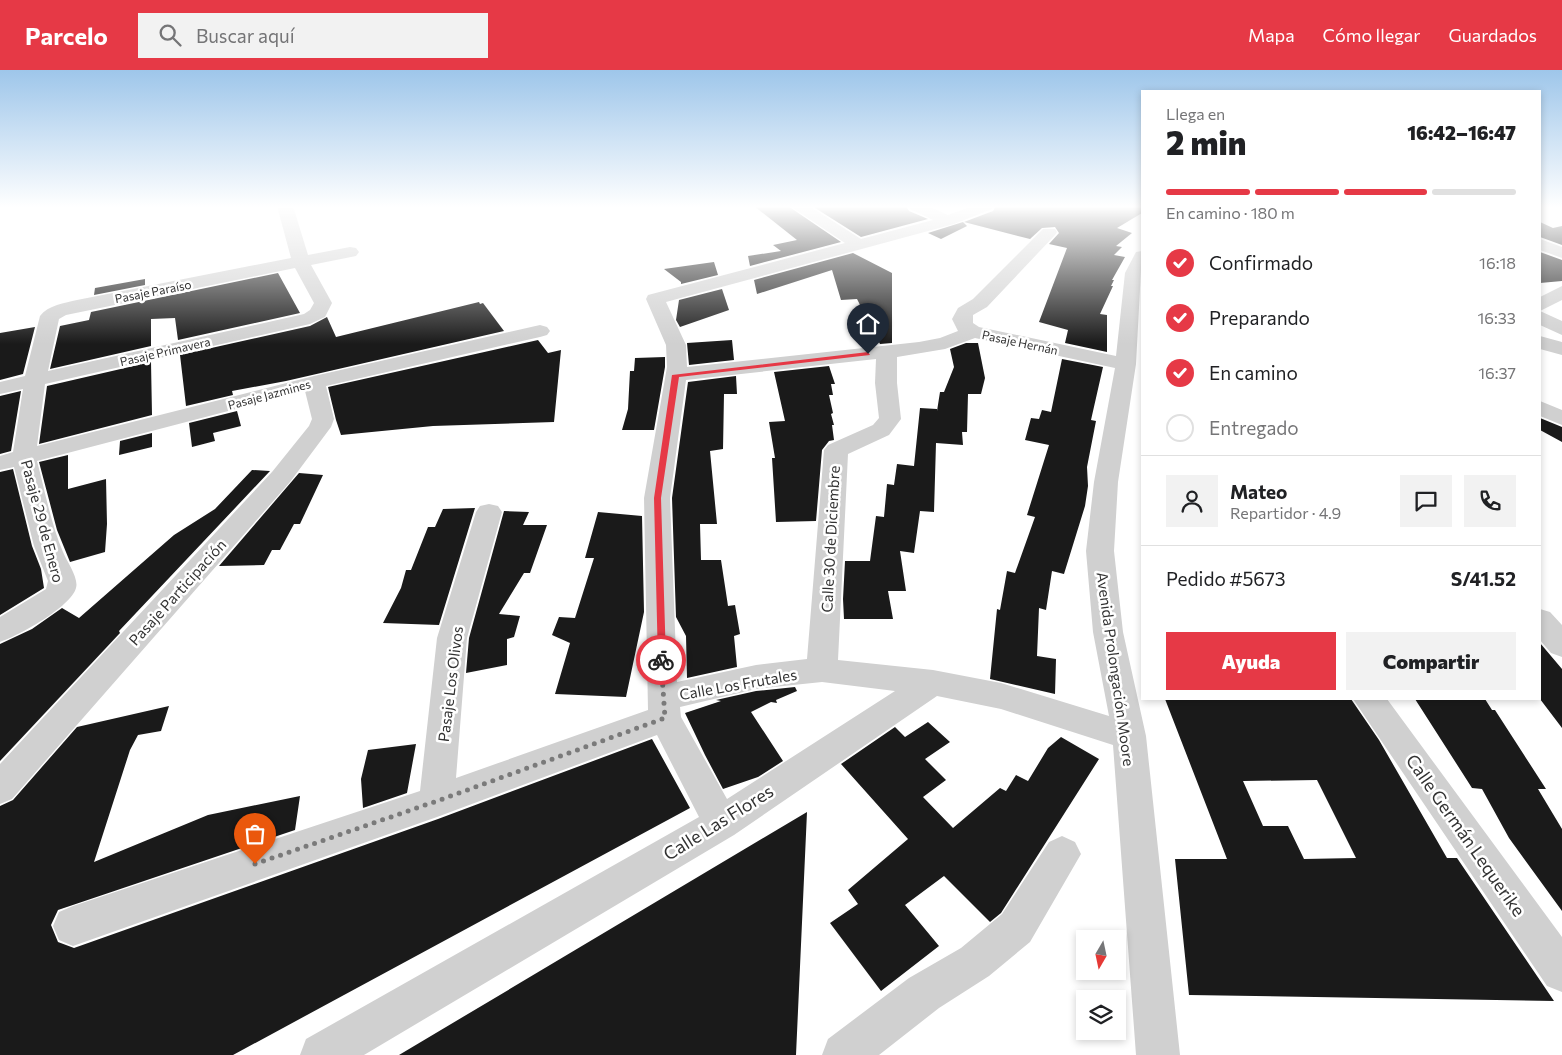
<!DOCTYPE html>
<html lang="es">
<meta charset="utf-8">
<style>
:root{--surface:#fff;--page:#f2f2f2;--text:#202124;--muted:#757577;--line:#e0e0e0;--accent:#e63946}
body{margin:0;font-family:Commissioner,sans-serif;background:var(--page);color:var(--text);height:100vh;display:flex;flex-direction:column;font-size:19px;white-space:nowrap}
*{box-sizing:border-box;margin:0}
p{font-size:16px;color:var(--muted)}
.icon{flex:none;width:28px;height:28px;fill:none;stroke:currentColor;stroke-width:2;stroke-linecap:round;stroke-linejoin:round}
.map{position:relative;flex:1;overflow:hidden}
.details{position:absolute;left:1141px;top:20px;width:400px;height:610px;display:flex;flex-direction:column;background:var(--surface);border-radius:0px;box-shadow:0 2px 8px #0003}
.details>*{flex:none}
.needle{width:32px;rotate:189deg}
.tools{position:absolute;left:1076px;top:860px;display:grid;gap:10px}
.tools a{display:grid;place-items:center;width:50px;height:50px;border-radius:0px;background:var(--surface);box-shadow:0 2px 8px #0003;font-size:25px}
.pin{position:absolute;display:grid;place-items:center;width:42px;height:42px;color:#fff;margin:-51px -21px;border-radius:50% 50% 50% 0;rotate:-45deg;box-shadow:0 0 5px #0007}
.pin .icon{rotate:45deg}
.courier{position:absolute;display:grid;place-items:center;width:50px;height:50px;margin:-25px;border:4px solid #e63946;border-radius:50%;background:#fff;color:#222;box-shadow:0 1px 6px #0007}
.headline em{font-style:normal;font-weight:800}
.headline div{display:flex;flex-direction:column-reverse}
.headline{display:flex;align-items:center;justify-content:space-between;height:85px;padding:0 25px}
h1{font-size:32px;font-weight:800;line-height:38px}
.bar{display:grid;grid-template-columns:repeat(4,1fr);gap:8px 5px;align-content:center;height:60px;padding:0 25px}
.bar i{height:6px;border-radius:4px;background:var(--line)}
.bar .on{background:var(--accent)}
.bar p{grid-column:span 4}
.line{display:flex;align-items:center;gap:12px;padding:0 25px;border-top:1px solid var(--line)}
.line div{flex:1}
.round{display:grid;place-items:center;flex:none;width:52px;height:52px;border-radius:0px;background:var(--page)}
ol{padding:0 25px;list-style:none}
li{display:flex;align-items:center;gap:15px;height:55px}
li p{margin-inline-start:auto}
li .icon{padding:5px;border-radius:50%;background:var(--accent);color:#fff;stroke-width:4}
li:last-child{color:var(--muted)}
li i{width:28px;height:28px;border:2px solid var(--line);border-radius:50%}
.action{display:flex;gap:10px;margin-top:auto;padding:10px 25px}
.action a{flex:1;height:58px;border-radius:0px;background:var(--accent);color:#fff;font-size:20px;font-weight:800;line-height:58px;text-align:center}
.action a+a{background:var(--page);color:var(--text)}
header{display:flex;align-items:center;gap:30px;box-sizing:border-box;height:70px;padding:0 25px;background:var(--accent);color:#fff}
header strong{font-size:24px}
nav{display:flex;gap:28px;margin-inline-start:auto;font-size:18px}
.search{width:350px;height:45px;background:var(--page);display:flex;align-items:center;gap:12px;box-sizing:border-box;padding:0 18px;border-radius:0px;color:var(--muted);font-size:19px}
.map>svg:first-child{display:block}
.building{fill:#1a1a1a;fill-rule:evenodd}
.lines{fill:none;stroke-linecap:round;stroke-linejoin:round}
.minor{fill:#d0d0d0;fill-rule:evenodd}
.route{fill:#e63946}
.done{stroke:#7a7a7a;stroke-width:5;stroke-dasharray:0 9}
.labels{text-anchor:middle;dominant-baseline:central;stroke-width:5;stroke-linejoin:round;paint-order:stroke}
.far-street-label{font-size:12px;fill:#333;stroke:#fff}
.street-label{font-size:15px;fill:#333;stroke:#fff}
.near-street-label{font-size:18px;fill:#333;stroke:#fff}
</style>
<header>
<strong>Parcelo</strong>
<div class="search"><svg class="icon" aria-label="search" viewBox="0 0 24 24"><circle cx="10" cy="10" r="6"/><path d="M15 15l6 6"/></svg>Buscar aquí</div>
<nav><a>Mapa</a><a>Cómo llegar</a><a>Guardados</a></nav>
</header>
<div class="map">
<svg width="1562" height="985" viewBox="0 0 1562 985">
<rect width="100%" height="100%" fill="#fff"/>
<!-- building -->
<path class="building" d="M754,136H788L841,172L750,196L748,186L781,181L773,175L797,170Z
M812,136H906L909,141L928,149L861,167Z
M996,136H1142V143L1117,158L1132,163L1116,176L1122,177L1114,185L1125,187L1112,210H1114L1111,216H1113L1100,244L1107,245V282L1065,273L1068,260L1039,252L1067,178L1049,174L1059,163L1055,157L1042,158L1030,169L964,152L993,141Z
M963,152L967,156L941,169L928,163Z
M1540,152L1553,158L1562,156V175L1540,167Z
M1540,182L1562,190V211L1540,213Z
M853,183L892,203V273L880,274L857,229L841,230L832,200L757,224L754,210Z
M714,192L718,205L681,214V212L664,199Z
M278,203L300,243L178,270L175,248L151,249V276L50,299L60,256L89,250L91,242Z
M145,209V215L94,225L95,218Z
M722,219L729,240L680,257L676,250L679,230Z
M479,232L480,234L483,233L504,261L286,311L232,321L233,325L186,336L180,285L310,256L327,247L336,267Z
M35,257L23,304L0,310V263Z
M538,270L548,283L561,280L554,352L433,356L341,365L336,350L328,317Z
M732,270L734,290L689,295L687,273Z
M966,273H978L985,308L981,324H968L967,362H962L963,375L936,373L934,442L920,441L914,483L900,481L906,521H888L893,549H844L843,529L845,491H870L876,446L884,447L887,414L894,415L897,394L914,396L920,338L937,339V341L940,322H944L954,297L950,279Z
M665,287V297L654,360H622L628,339L630,301H634L635,288Z
M1062,289L1103,297L1091,350L1096,351L1087,397L1088,416L1085,436L1064,504L1052,501L1046,540L1039,538L1037,586L1056,589L1055,624L990,609L997,539L1000,540L1007,501L1015,503L1035,447L1027,445L1049,375L1025,370L1031,348L1039,349L1042,340L1051,342Z
M151,292L152,345L39,374L47,316Z
M829,296L835,314H831L833,325H829L833,343L831,344L834,355H832L834,370L829,371L822,380L816,451L776,452L772,388H775L769,352L785,351L774,302Z
M736,306L737,324H724L723,379L710,381L717,454H700L701,490H721L728,536L735,535L740,564L734,566L737,597L687,608L686,566L676,547L672,428L688,312Z
M21,321L11,381L0,384V326Z
M237,341L241,356L213,363L215,371L192,377L189,353Z
M1540,348L1562,357V372L1540,360Z
M152,363V377L119,385L120,371Z
M68,385V419L106,409L107,454L105,482L70,492L57,460L39,392Z
M13,399L32,476L41,499L44,518L0,545V402Z
M252,400L270,401L119,561L120,563L0,691V574L32,559L62,538L79,548L174,465L215,439Z
M299,403L323,405L300,454H294L280,480H272L264,495L219,496Z
M475,438L439,555L383,553L401,518L406,500H411L428,457H435L443,439Z
M504,441L529,442L523,455H547L530,503H524L499,544L520,546L514,567L507,569V595L466,603L469,568Z
M598,442L642,446L644,542L626,627L555,624L570,573L552,565L559,547L575,548L594,488H585Z
M1540,573L1562,599V658L1540,629Z
M795,617L797,621L776,630L777,633L771,632L751,642L783,691L758,707L723,719L705,685L685,643L721,631L716,630L756,621Z
M1165,629H1351L1379,670L1447,788H1457L1554,931L1189,925L1175,789H1227ZM1317,710L1356,788L1304,789L1288,756H1263L1243,711Z
M1415,629H1485L1492,640H1495L1546,719H1538L1562,759V841L1509,768L1482,719L1472,718Z
M169,636L161,661L138,665L130,680L94,792L208,745L300,726L295,760L58,840L51,855L58,872L74,878L438,749L652,669L690,738L233,985H0V736L13,730L77,657Z
M928,652L950,672L925,689L946,710L923,727L953,758L1000,718L1006,721L1016,705L1028,711L1048,678L1061,667L1099,689L1001,843L990,852L944,806L905,835L939,876L881,921L830,853L858,834L848,820L908,769L841,694L895,657L905,667Z
M416,674L407,723L363,738L361,709L368,680Z
M807,742L796,985H399Z"/>
<g class="lines">
<!-- minor -->
<path class="minor" d="M277,136H293L308,185L350,177L356,178L359,182L356,186L311,195L332,233L325,247L310,254L45,314L37,376L314,306L540,255L547,257L550,261L547,265L540,267L326,316L334,349L331,357L290,412L12,729L0,734V694L272,402L309,356L312,349L305,321L37,391C45,421 51,454 63,482C67,492 79,508 76,518C71,537 18,566 0,572V547L46,519L48,511L34,476L14,397L0,400V386L13,382L23,319L0,324V312L25,306L40,246C48,235 65,233 77,230L291,188ZM295,198L314,233L310,240L304,244L48,301L59,249L66,245Z
M790,136H809L861,169L933,150L910,139L908,136H928L948,145L972,136H994L992,139L954,154L666,232L686,275L687,297L919,272L940,268L958,261L952,249L958,238L973,229L1043,159H1055L1057,162L1055,165L987,237L973,245V253L979,257L1116,286L1125,203L1136,182L1142,181L1136,294L1118,412L1114,481L1123,562L1146,666L1180,985H1136L1113,675L1001,639L937,626L734,765L364,985H300L306,969L699,747L657,665L437,747L73,876L59,870L53,856L59,842L73,836L420,721L437,568L476,442L480,436L489,434L498,436L502,442L467,568L456,708L648,640L644,428L667,297L666,275L646,229L648,225L845,173ZM975,268L1115,298L1094,412L1086,481L1093,562L1109,646L1001,613L933,600L838,590L848,384L889,365L901,349L897,313V287L945,279ZM876,289L875,313L879,348L873,355L828,375L824,380L807,589L756,595L677,612L670,428L686,310ZM822,612L895,621L727,729L681,647L680,637L756,619Z
M1540,169L1562,177V188L1540,180Z
M1562,216V230L1540,241V227Z
M1540,241L1562,251V265L1540,255Z
M1540,266L1562,272V285L1540,279Z
M1540,331L1562,340V355L1540,346Z
M1540,539L1550,542L1562,555V587L1551,583L1540,570Z
M1353,629H1387L1562,867V922L1547,916Z
M1062,766L1075,772L1081,784L1030,872L989,906L939,938L879,985H822L828,969L909,908L961,878L1002,844L1049,772Z"/>
</g>
<!-- sky -->
<linearGradient id="sky" x2="0" y2="1"><stop stop-color="#9ec6ea"/><stop offset="0.5" stop-color="#fff"/><stop offset="1" stop-color="#fff" stop-opacity="0"/></linearGradient>
<rect width="1562" height="274" fill="url(#sky)"/>
<!-- route -->
<path class="route" d="M868,282L870,285L679,307L661,428L666,590L665,592H658L654,428L672,305Z"/>
<g class="lines">
<!-- done -->
<path class="done" d="M255,794L437,731L665,648L661,590"/>
</g>
<g class="labels">
<!-- far-street labels -->
<g class="far-street-label">
<text transform="translate(153 221) rotate(-11)">Pasaje Paraíso</text>
<text transform="translate(1020 272) rotate(12)">Pasaje Hernán</text>
<text transform="translate(165 281) rotate(-13)">Pasaje Primavera</text>
<text transform="translate(269 324) rotate(-15)">Pasaje Jazmines</text>
</g>
<!-- street labels -->
<g class="street-label">
<text transform="translate(43 451) rotate(75)">Pasaje 29 de Enero</text>
<text transform="translate(830 469) rotate(-87)">Calle 30 de Diciembre</text>
<text transform="translate(177 522) rotate(-48)">Pasaje Participación</text>
<text transform="translate(1116 599) rotate(82)">Avenida Prolongación Moore</text>
<text transform="translate(450 614) rotate(-83)">Pasaje Los Olivos</text>
<text transform="translate(738 614) rotate(-10)">Calle Los Frutales</text>
</g>
<!-- near-street labels -->
<g class="near-street-label">
<text transform="translate(718 752) rotate(-32)">Calle Las Flores</text>
<text transform="translate(1466 765) rotate(55)">Calle Germán Lequerike</text>
</g>
</g>
</svg>
<div class="tools">
<a><svg class="needle" viewBox="-14 -14 28 28"><path d="M0-13l5 13h-10z" fill="#e53935"/><path d="M0 13l5-13h-10z" fill="#757577"/></svg></a>
<a><svg class="icon" aria-label="layers" viewBox="0 0 24 24"><path d="M12 4l9 5-9 5-9-5zM3 14l9 5 9-5"/></svg></a>
</div>
<div class="pin" style="left:255px;top:794px;background:#ea580c"><svg class="icon" aria-label="bag" viewBox="0 0 24 24"><path d="M5 8h14l-1 12H6zM9 8a3 3 0 0 1 6 0"/></svg></div>
<div class="pin" style="left:868px;top:284px;background:#1f2937"><svg class="icon" aria-label="home" viewBox="0 0 24 24"><path d="M3 11l9-7 9 7M6 9v11h12V9"/></svg></div>
<div class="courier" style="left:661px;top:590px"><svg class="icon" aria-label="bike" viewBox="0 0 24 24"><circle cx="6" cy="16" r="4"/><circle cx="18" cy="16" r="4"/><path d="M6 16l4-8h5l3 8M10 8l3 8H6M13 5h3"/></svg></div>
<section class="details">
<div class="headline"><div><h1>2 min</h1><p>Llega en</p></div><em>16:42–16:47</em></div>
<div class="bar"><i class="on"></i><i class="on"></i><i class="on"></i><i></i><p>En camino · 180 m</p></div>
<ol>
<li><svg class="icon" aria-label="check" viewBox="0 0 24 24"><path d="M5 12l5 5 9-10"/></svg>Confirmado<p>16:18</p></li>
<li><svg class="icon" aria-label="check" viewBox="0 0 24 24"><path d="M5 12l5 5 9-10"/></svg>Preparando<p>16:33</p></li>
<li><svg class="icon" aria-label="check" viewBox="0 0 24 24"><path d="M5 12l5 5 9-10"/></svg>En camino<p>16:37</p></li>
<li><i></i>Entregado</li>
</ol>
<div class="line" style="height:90px"><a class="round"><svg class="icon" aria-label="person" viewBox="0 0 24 24"><circle cx="12" cy="8" r="4"/><path d="M4 21q1-7 8-7t8 7"/></svg></a><div><b>Mateo</b><p>Repartidor · 4.9</p></div><a class="round"><svg class="icon" aria-label="chat" viewBox="0 0 24 24"><path d="M4 5h16v11H9l-5 4z"/></svg></a><a class="round"><svg class="icon" aria-label="phone" viewBox="0 0 24 24"><path d="M5 4h4l2 5-3 2q2 4 5 5l2-3 5 2v4C11 20 4 13 5 4z"/></svg></a></div>
<div class="line" style="height:65px"><div>Pedido #5673</div><b>S/41.52</b></div>
<div class="action"><a>Ayuda</a><a>Compartir</a></div>
</section>
</div>
